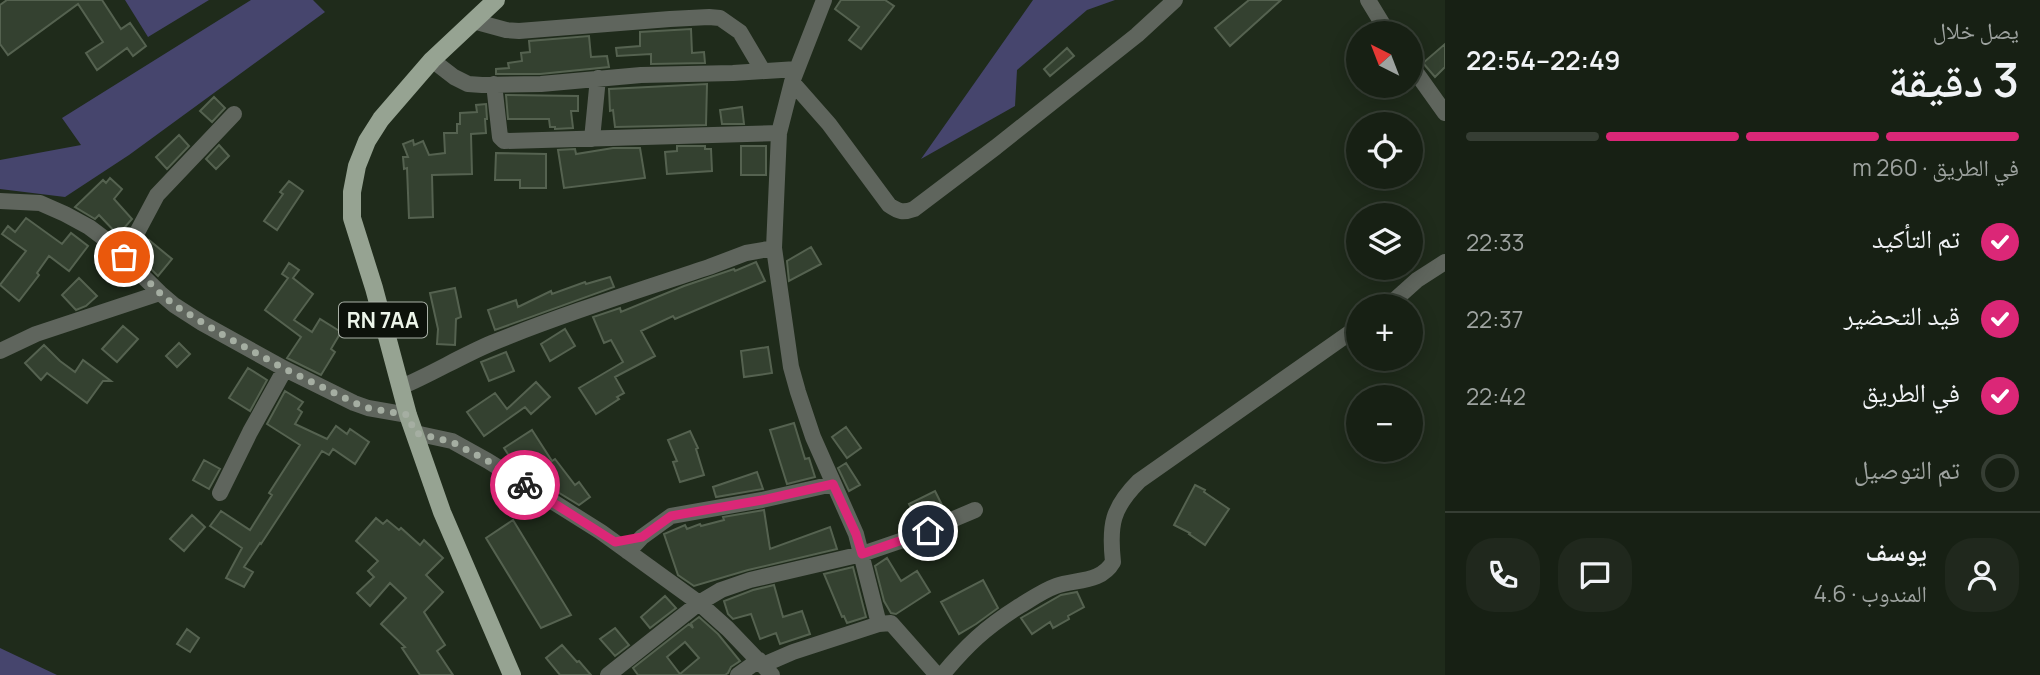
<!DOCTYPE html>
<html lang="ar">
<meta charset="utf-8">
<style>
:root{--surface:#172014;--page:#20281d;--text:#f1f3f6;--muted:#9ea3a0;--line:#363e34;--accent:#db2777}
body{margin:0;font-family:Manrope,"Noto Naskh Arabic",sans-serif;background:var(--page);color:var(--text);direction:rtl;height:100vh;display:flex;flex-direction:column;font-size:26px;white-space:nowrap}
*{box-sizing:border-box;margin:0}
p{font-size:23px;color:var(--muted)}
.icon{flex:none;width:38px;height:38px;fill:none;stroke:currentColor;stroke-width:2;stroke-linecap:round;stroke-linejoin:round}
.map{position:relative;flex:1;overflow:hidden;direction:ltr}
.details{display:flex;flex-direction:column;background:var(--surface);width:595px}
.details>*{flex:none}
.needle{width:46px;rotate:318deg}
.controls{position:absolute;left:1346px;top:21px;display:grid;gap:14px}
.controls a{display:grid;place-items:center;width:77px;height:77px;border-radius:50%;background:var(--surface);box-shadow:0 4px 18px #0003,0 0 0 2px var(--line);font-size:35px}
.pin{position:absolute;display:grid;place-items:center;width:60px;height:60px;color:#fff;margin:-30px;border:4px solid #fff;border-radius:50%;box-shadow:0 2px 7px #0007}
.courier{position:absolute;display:grid;place-items:center;width:70px;height:70px;margin:-35px;border:5px solid #db2777;border-radius:50%;background:#fff;color:#222;box-shadow:0 2px 9px #0007}
.head em{font-style:normal;font-weight:600}
.head div{display:flex;flex-direction:column-reverse}
.head{display:flex;align-items:center;justify-content:space-between;height:119px;padding:0 21px}
h1{font-size:46px;font-weight:600;line-height:52px}
.bar{display:grid;grid-template-columns:repeat(4,1fr);gap:10px 7px;align-content:center;height:84px;padding:0 21px}
.bar i{height:9px;border-radius:5px;background:var(--line)}
.bar .on{background:var(--accent)}
.bar p{grid-column:span 4}
.line{display:flex;align-items:center;gap:18px;padding:0 21px;border-top:2px solid var(--line)}
.line div{flex:1}
.round{display:grid;place-items:center;flex:none;width:74px;height:74px;border-radius:28px;background:var(--page)}
ol{padding:0 21px;list-style:none}
li{display:flex;align-items:center;gap:21px;height:77px}
li p{margin-inline-start:auto}
li .icon{padding:7px;border-radius:50%;background:var(--accent);color:#fff;stroke-width:4}
li:last-child{color:var(--muted)}
li i{width:38px;height:38px;border:4px solid var(--line);border-radius:50%}
main{display:flex;flex:1;min-height:0}
.map>svg:first-child{display:block}
.green{fill:#46456d}
.building{fill:#344130;stroke:#556250;stroke-width:2;fill-rule:evenodd}
.lines{fill:none;stroke-linecap:round;stroke-linejoin:round}
.minor{stroke:#5f655d;stroke-width:16}
.major{stroke:#96a392;stroke-width:18}
.done{stroke:#a5aea2;stroke-width:7;stroke-dasharray:0 12.6}
.route{stroke:#db2777;stroke-width:9}
.labels{text-anchor:middle;dominant-baseline:central;stroke-width:5;stroke-linejoin:round;paint-order:stroke}
.shield{fill:#0d120b;stroke:#aab1a7;stroke-width:2}
.shield-label{font-size:21px;font-weight:bold;fill:#edf5ea}
</style>
<main>
<section class="details">
<div class="head"><div><h1>3 دقيقة</h1><p>يصل خلال</p></div><em>22:49–22:54</em></div>
<div class="bar"><i class="on"></i><i class="on"></i><i class="on"></i><i></i><p>في الطريق · 260 m</p></div>
<ol>
<li><svg class="icon" aria-label="check" viewBox="0 0 24 24"><path d="M5 12l5 5 9-10"/></svg>تم التأكيد<p>22:33</p></li>
<li><svg class="icon" aria-label="check" viewBox="0 0 24 24"><path d="M5 12l5 5 9-10"/></svg>قيد التحضير<p>22:37</p></li>
<li><svg class="icon" aria-label="check" viewBox="0 0 24 24"><path d="M5 12l5 5 9-10"/></svg>في الطريق<p>22:42</p></li>
<li><i></i>تم التوصيل</li>
</ol>
<div class="line" style="height:126px"><a class="round"><svg class="icon" aria-label="person" viewBox="0 0 24 24"><circle cx="12" cy="8" r="4"/><path d="M4 21q1-7 8-7t8 7"/></svg></a><div><b>يوسف</b><p>المندوب · 4.6</p></div><a class="round"><svg class="icon" aria-label="chat" viewBox="0 0 24 24"><path d="M4 5h16v11H9l-5 4z"/></svg></a><a class="round"><svg class="icon" aria-label="phone" viewBox="0 0 24 24"><path d="M5 4h4l2 5-3 2q2 4 5 5l2-3 5 2v4C11 20 4 13 5 4z"/></svg></a></div>
</section>
<div class="map">
<svg width="1445" height="675" viewBox="0 0 1445 675">
<rect width="100%" height="100%" fill="#1f2b1b"/>
<!-- green -->
<path class="green" d="M125,0H209L148,37Z
M251,0H313L325,12L129,155L65,197L0,189V160L81,145L62,118Z
M1033,0H1115L1087,10L1017,70L1015,106L921,159Z
M0,648L57,675H0Z"/>
<!-- building -->
<path class="building" d="M7,0H102L121,29L130,23L146,46L133,56L127,48L97,70L86,53L103,42L78,4L8,55L0,44V5Z
M841,0H885L894,6L861,49L849,40L859,27L835,9Z
M1249,0H1281L1230,46L1215,28Z
M691,29L692,53L704,52L705,63L651,64V54L617,56L616,48L640,46V32Z
M589,36L591,57L607,56L609,67L540,74H496V69L509,68L508,63L522,61L521,53L530,52L529,41Z
M1445,44V67L1435,77L1423,63Z
M1067,48L1074,56L1050,76L1044,69Z
M707,84L706,125L615,127L613,110L610,111L609,89Z
M506,95L578,96V111H571L573,128L555,129V127H550L549,119H508Z
M214,97L225,108L212,122L200,111Z
M486,104L487,119H485L486,133L471,134L472,174L432,175L433,217L409,218L407,168L404,169L403,157H408L403,144L413,140L414,145L423,141L429,155L445,153L444,133H457V124H460V113L477,112L476,105Z
M742,107L744,124H722L720,110Z
M179,135L189,146L167,169L156,157Z
M219,145L229,156L216,169L206,159Z
M677,146H705V149H711L712,171L667,174L665,152L677,151Z
M741,146H766V175H741Z
M613,148H640L645,178L564,188L558,150L575,149L576,154Z
M496,153L546,154V188H520V180H495Z
M110,178L122,189L114,199L132,219L118,235L99,215L95,219L75,207L103,180L106,183Z
M289,181L303,191L277,230L264,221L283,194L280,192Z
M26,218L62,244L71,233L88,246L69,271L49,256L37,273L39,275L19,301L0,285L26,251L2,234L8,226L15,232Z
M149,240L172,259L158,276L137,255Z
M811,247L821,264L789,281L787,261Z
M756,262L765,281L675,319L673,316L641,331L655,356L615,377L624,393L617,397L619,399L596,414L579,388L623,362L611,340L604,343L593,317L620,308L621,312L684,286L734,269L735,271Z
M289,263L299,270L293,278L313,294L294,320L312,332L320,319L341,332L331,349L335,352L321,375L287,358L301,337L265,310L288,278L282,274Z
M610,277L614,287L495,330L488,310L516,300L518,307L551,291L552,294L585,282L586,284Z
M79,278L97,296L86,306L76,310L62,295Z
M455,288L461,317L456,319L455,345L437,344L438,329L430,293Z
M123,326L138,339L117,362L102,349Z
M565,329L575,346L550,361L541,344Z
M179,343L190,354L177,367L166,356Z
M44,345L60,361L75,372L83,360L111,381H103L87,403L47,373L41,380L25,363Z
M768,347L772,373L744,377L741,351Z
M506,352L514,371L489,381L481,362Z
M248,368L267,380L250,411L229,398Z
M536,382L550,397L531,414L525,407L484,436L467,412L495,393L507,409Z
M285,391L303,402L298,409L302,412L295,424L327,439L336,426L347,434L350,429L369,442L355,464L333,449L329,455L322,451L261,544L260,543L244,567L253,572L244,587L226,578L242,548L210,526L221,511L250,530L272,495L269,493L300,445L267,424Z
M794,423L805,459L809,458L815,477L787,484L770,430Z
M846,427L861,448L847,458L832,437Z
M532,430L552,461L555,459L575,485L579,482L590,497L579,505L535,478L527,467L523,470L515,465L504,448Z
M690,431L698,448L696,449L704,475L680,482L673,462L677,461L668,440Z
M204,460L220,469L209,489L193,480Z
M846,463L860,485L849,491L838,468Z
M757,472L763,489L716,497L713,487Z
M1195,485L1205,490L1204,492L1229,509L1205,545L1189,534L1190,533L1174,525Z
M935,491L945,511L918,522L909,504Z
M764,510L770,549L830,527L837,549L748,570L694,586L678,575L664,534L685,525L687,529L700,524L701,526L724,520L723,517Z
M192,515L205,527L184,551L170,539Z
M376,518L383,524L387,520L399,530L401,528L420,545L424,540L443,558L426,575L443,592L424,612L445,645L437,651L453,675H420L402,648L405,647L381,624L406,598L390,583L370,606L357,593L374,577L368,571L378,561L356,541Z
M513,520L571,615L541,628L486,538Z
M887,558L901,581L917,571L930,592L896,614L891,613L884,601L875,566Z
M853,567L866,617L847,623L844,616L842,617L824,574Z
M983,580L998,608L976,624L959,634L941,602Z
M774,585L783,617L802,611L810,634L780,644L776,633L760,639L751,614L733,619L728,614L724,601L753,590Z
M1077,592L1084,607L1068,616L1069,619L1053,628L1050,622L1032,634L1021,618L1061,595Z
M665,596L676,608L650,628L641,617Z
M699,617L718,634L740,661L731,667L728,673L725,675H638L633,668L689,624L693,628L691,623ZM685,642L699,658L680,674L667,657Z
M615,628L629,645L615,656L600,639Z
M187,629L199,638L190,652L177,644Z
M562,645L577,662L579,661L591,675H560L546,658Z"/>
<g class="lines">
<!-- minor -->
<path class="minor" d="M824,0L792,82L779,133L774,248L791,367L798,392L813,437L856,534L879,624
M1368,0L1388,33
M473,21L506,30L519,31L670,19L709,17L720,18L740,32L763,71
M432,60L454,77L468,84L482,85L541,84L641,75L733,73L797,69
M1410,64L1445,113
M792,82L829,124L889,205C899,212 903,213 914,209L996,147L1137,35L1175,0
M494,84L500,137L504,141L779,133
M592,139L598,78
M0,201L40,203L65,214L89,227L105,239L160,293L174,305L202,323L285,369L354,403L368,408L408,415
M124,257L157,195L234,114
M1388,306L1417,280L1445,262
M0,351L36,334L160,293
M401,387C432,374 461,356 492,343C563,314 637,291 709,267L746,253L774,248
M415,433L452,441L488,461L601,532L699,603L728,629L772,675
M220,493L250,432L285,369
M628,552L642,537L671,516L762,500L833,484
M763,665L793,652L879,624L891,623L937,675
M608,675L699,603L721,590L750,580L862,554L906,539L975,510
M738,675L759,660
M942,675C967,645 985,628 1018,607C1030,600 1042,591 1056,586C1076,579 1101,583 1113,562C1109,525 1112,508 1139,481L1358,327"/>
<!-- major -->
<path class="major" d="M496,0L432,60L381,119L367,141L357,166L352,192V218L374,288L408,415L442,512L512,675"/>
</g>
<g class="lines">
<!-- done -->
<path class="done" d="M124,257L160,293L174,305L223,335L285,369L355,403L368,408L408,415L415,433L452,442L488,461L525,485"/>
<!-- route -->
<path class="route" d="M525,485L615,542L642,537L671,516L762,500L833,484L856,534L862,554L928,531"/>
</g>
<g class="labels">
<!-- shield labels -->
<rect class="shield" x="339" y="302.5" width="88" height="35" rx="5"/>
<g class="shield-label">
<text x="383" y="320">RN 7AA</text>
</g>
</g>
</svg>
<div class="controls">
<a><svg class="needle" viewBox="-14 -14 28 28"><path d="M0-13l5 13h-10z" fill="#e53935"/><path d="M0 13l5-13h-10z" fill="#9ea3a0"/></svg></a>
<a><svg class="icon" aria-label="locate" viewBox="0 0 24 24"><circle cx="12" cy="12" r="6"/><path d="M12 2v4M12 18v4M2 12h4M18 12h4"/></svg></a>
<a><svg class="icon" aria-label="layers" viewBox="0 0 24 24"><path d="M12 4l9 5-9 5-9-5zM3 14l9 5 9-5"/></svg></a>
<a>+</a>
<a>−</a>
</div>
<div class="pin" style="left:124px;top:257px;background:#ea580c"><svg class="icon" aria-label="bag" viewBox="0 0 24 24"><path d="M5 8h14l-1 12H6zM9 8a3 3 0 0 1 6 0"/></svg></div>
<div class="pin" style="left:928px;top:531px;background:#1f2937"><svg class="icon" aria-label="home" viewBox="0 0 24 24"><path d="M3 11l9-7 9 7M6 9v11h12V9"/></svg></div>
<div class="courier" style="left:525px;top:485px"><svg class="icon" aria-label="bike" viewBox="0 0 24 24"><circle cx="6" cy="16" r="4"/><circle cx="18" cy="16" r="4"/><path d="M6 16l4-8h5l3 8M10 8l3 8H6M13 5h3"/></svg></div>
</div>
</main>
